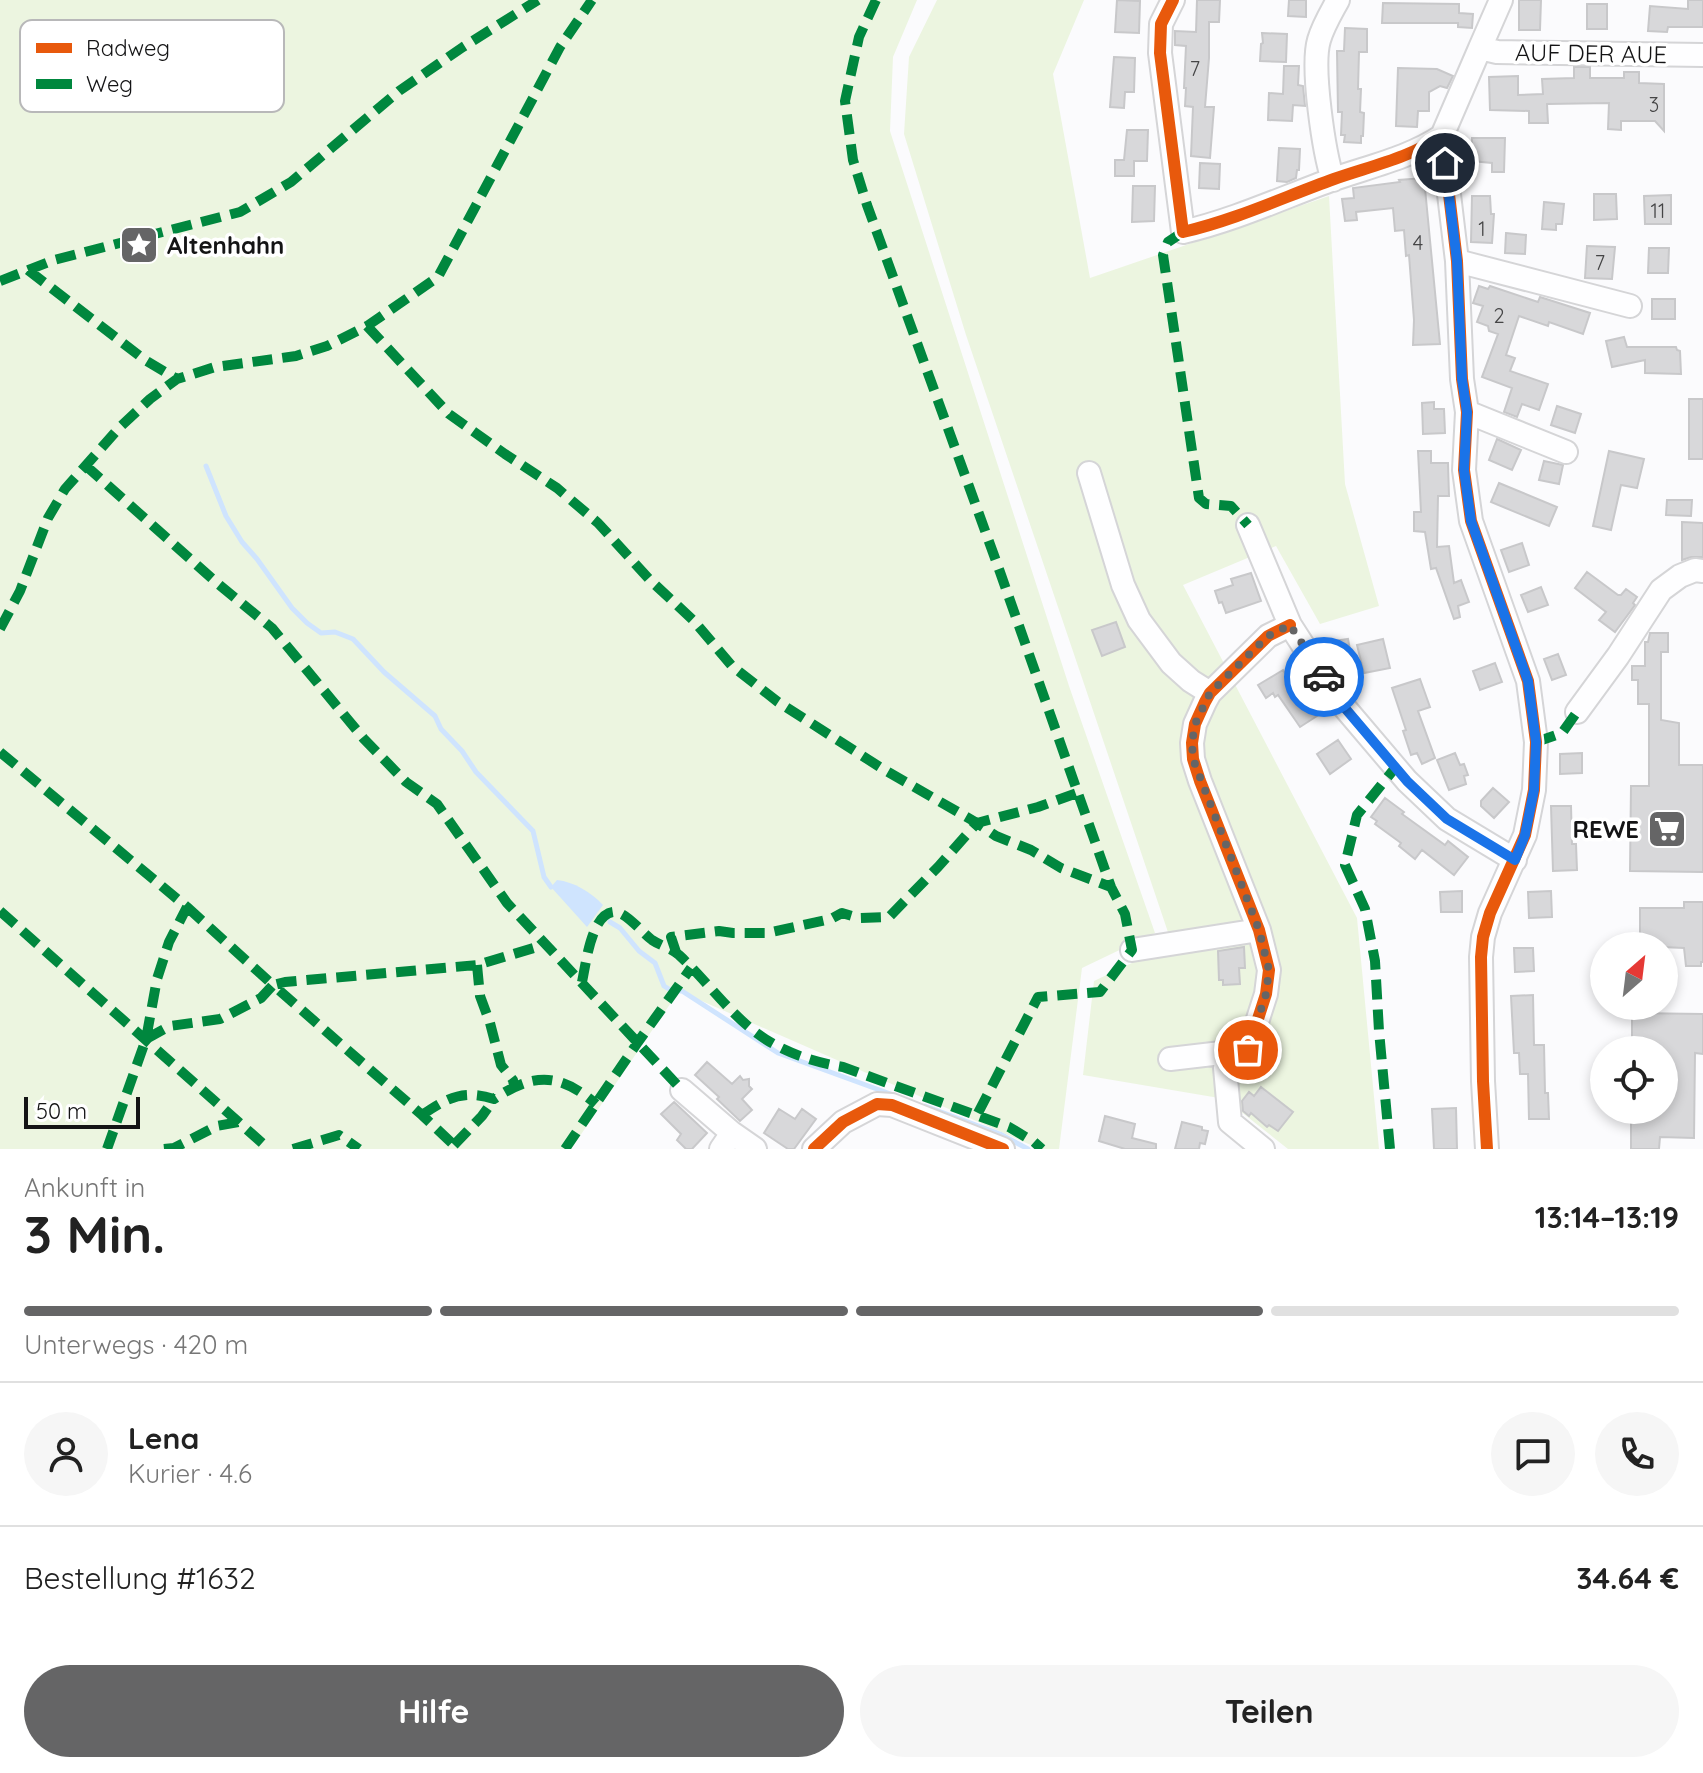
<!DOCTYPE html>
<html lang="de">
<meta charset="utf-8">
<style>
:root{--surface:#fff;--page:#f6f6f6;--text:#222;--muted:#767676;--line:#e0e0e0;--accent:#656566}
body{margin:0;font-family:Quicksand,sans-serif;background:var(--page);color:var(--text);height:100vh;display:flex;flex-direction:column;font-size:30px;white-space:nowrap}
*{box-sizing:border-box;margin:0}
p{font-size:26px;color:var(--muted)}
.icon{flex:none;width:44px;height:44px;fill:none;stroke:currentColor;stroke-width:2;stroke-linecap:round;stroke-linejoin:round}
.map{position:relative;height:1149px;overflow:hidden}
.drawer{display:flex;flex-direction:column;background:var(--surface);flex:1}
.drawer>*{flex:none}
.needle{width:52px;rotate:28deg}
.buttons{position:absolute;left:1590px;top:932px;display:grid;gap:16px}
.buttons a{display:grid;place-items:center;width:88px;height:88px;border-radius:50%;background:var(--surface);box-shadow:0 4px 12px #0003;font-size:40px}
.scale{position:absolute;left:24px;bottom:20px;width:116px;box-sizing:border-box;padding-left:8px;border:4px solid #141415;border-top:0;font-size:22px;line-height:28px;white-space:nowrap;color:#141415;-webkit-text-stroke:6px #fff;paint-order:stroke}
.pin{position:absolute;display:grid;place-items:center;width:68px;height:68px;color:#fff;margin:-34px;border:4px solid #fff;border-radius:50%;box-shadow:0 2px 8px #0007}
.courier{position:absolute;display:grid;place-items:center;width:80px;height:80px;margin:-40px;border:6px solid #1a73e8;border-radius:50%;background:#fff;color:#222;box-shadow:0 2px 10px #0007}
.headline em{font-style:normal;font-weight:800}
.headline div{display:flex;flex-direction:column-reverse}
.headline{display:flex;align-items:center;justify-content:space-between;height:136px;padding:0 24px}
h1{font-size:52px;font-weight:800;line-height:60px}
.bar{display:grid;grid-template-columns:repeat(4,1fr);gap:12px 8px;align-content:center;height:96px;padding:0 24px}
.bar i{height:10px;border-radius:6px;background:var(--line)}
.bar .selected{background:var(--accent)}
.bar p{grid-column:span 4}
.line{display:flex;align-items:center;gap:20px;padding:0 24px;border-top:2px solid var(--line)}
.line div{flex:1}
.round{display:grid;place-items:center;flex:none;width:84px;height:84px;border-radius:42px;background:var(--page)}
.cta{display:flex;gap:16px;margin-top:auto;padding:16px 24px}
.cta a{flex:1;height:92px;border-radius:48px;background:var(--accent);color:#fff;font-size:32px;font-weight:800;line-height:92px;text-align:center}
.cta a+a{background:var(--page);color:var(--text)}
.map>svg:first-child{display:block}
.green{fill:#ecf5e0}
.water{fill:#cfe4fe}
.lines{fill:none;stroke-linecap:round;stroke-linejoin:round}
.stream{stroke:#cfe4fe;stroke-width:5}
.building{fill:#d8d8da;stroke:#c8c8ca;stroke-width:2}
.minor-casing{stroke:#d5d5d7;stroke-width:26}
.minor{stroke:#fefeff;stroke-width:22}
.quiet{stroke:#00873e;stroke-width:10;stroke-dasharray:20 10;stroke-linecap:butt}
.cycleway-casing{stroke:#fff;stroke-width:17}
.cycleway{stroke:#e8590c;stroke-width:12}
.done{stroke:#656566;stroke-width:8;stroke-dasharray:0 14.4}
.route{stroke:#1a73e8;stroke-width:10}
.labels{text-anchor:middle;dominant-baseline:central;stroke-width:7;stroke-linejoin:round;paint-order:stroke}
.number-label{font-size:20px;fill:#454546}
.street-label{font-size:24px;fill:#141415;stroke:#fff}
.poi-label{font-size:24px;font-weight:bold;fill:#141415;stroke:#fff;text-anchor:start}
.key{fill:#fff;stroke:#b8b8b9;stroke-width:2}
.key-label{font-size:22px;fill:#141415}
</style>
<div class="map">
<svg width="1703" height="1149" viewBox="0 0 1703 1149">
<rect width="100%" height="100%" fill="#fbfbfd"/>
<!-- green -->
<path class="green" d="M0,0H917L893,57L890,131L1069,686L1155,933L1082,968L1059,1149H1040L679,991L571,1149H0Z
M937,0H1084L1053,74L1090,278L1329,196L1345,484L1379,606L1320,624L1276,546L1183,585L1357,918L1379,1149H1288L1225,1099L1083,1075L1094,981L1172,944L966,335L904,134L909,57Z"/>
<!-- water -->
<path class="water" d="M557,880C574,882 591,892 603,905L587,927L551,887Z"/>
<g class="lines">
<!-- stream -->
<path class="stream" d="M206,466L226,516L242,542L257,559L292,608L307,623L321,633L335,632L353,639L384,672L435,716L441,729L462,751L476,772L533,831L544,877L551,887
M610,922L620,928L639,951L655,963L664,986L672,991H682L778,1053L896,1096
M925,1106L1000,1134L1028,1149"/>
</g>
<!-- building -->
<path class="building" d="M1117,0L1140,1L1139,33L1115,32Z
M1197,0H1220L1219,22H1209V58L1205,107H1214L1210,158L1191,156L1193,107L1185,106L1186,88H1184L1186,46L1175,45V31L1196,32Z
M1289,0H1306V17L1288,16Z
M1519,0H1541L1540,30H1519Z
M1688,0H1703V27H1668L1667,32L1648,31L1650,6L1688,9Z
M1383,3L1459,4V13L1473,14L1472,28L1458,27V23H1382Z
M1587,4H1607V29H1587Z
M1345,28L1367,29V52H1359L1358,89H1361L1360,112L1364,113L1363,136H1361V143L1344,142L1345,135H1341L1342,112H1338L1337,51H1344Z
M1262,33L1287,34L1286,62L1260,61L1261,44L1263,43Z
M1114,57L1135,58L1134,92H1125L1124,108L1110,107Z
M1284,66H1299L1298,85L1303,86L1305,106L1293,105L1292,121L1268,120L1269,93L1283,94Z
M1574,67H1590V78H1624V72H1639V83L1664,84V131L1655,121H1621V130L1608,129L1609,103L1547,104L1548,123H1529V111L1490,110L1489,77L1518,76V95L1543,94L1542,79L1574,78Z
M1398,68L1437,69L1453,76L1447,88L1440,86L1429,92V111H1418L1417,127L1396,126Z
M1127,130H1148L1147,161H1134V176H1115V160H1124Z
M1472,138H1505L1504,172H1492V163L1472,161Z
M1279,148L1300,149L1299,170H1297L1296,178L1287,182L1277,181Z
M1200,163L1220,164L1219,189L1199,188Z
M1424,178L1440,344L1413,345L1414,320L1409,255L1406,256L1404,230L1395,231L1393,208L1356,212L1357,220L1345,221L1342,199L1354,198L1353,188L1400,182L1399,180Z
M1133,186H1155L1154,221L1132,222Z
M1594,194H1616L1617,219L1594,220Z
M1671,195V224H1645L1644,196Z
M1472,196H1490L1491,214H1494L1492,243L1471,242Z
M1544,202L1564,204L1562,224H1556V230L1542,229Z
M1506,233L1526,235L1525,254L1505,253Z
M1587,246L1615,247L1612,279L1585,278Z
M1649,248H1669L1668,273H1648Z
M1479,286L1488,289L1490,286L1538,302L1540,297L1590,313L1583,334L1549,322L1548,326L1519,316L1506,355L1515,358L1510,371L1548,384L1539,410L1522,404L1517,417L1504,412L1512,388L1482,377L1498,334L1489,331L1488,326L1477,322L1483,306L1473,303Z
M1652,299H1675V319H1652Z
M1624,337L1627,347H1676L1677,350L1680,351L1681,374L1645,373V360L1612,367L1606,341Z
M1689,399H1703V459H1689Z
M1434,402V409H1444L1445,433L1423,434L1422,403Z
M1557,406L1581,414L1575,433L1551,425Z
M1497,439L1521,450L1512,470L1489,460Z
M1418,451H1431V463H1448L1449,496H1438L1437,547L1449,546L1454,583L1461,580L1469,602L1458,606L1460,617L1454,619L1436,568L1431,569L1425,532L1414,531V512H1421Z
M1609,451L1644,459L1637,488L1621,485L1611,530L1593,526Z
M1544,461L1563,465L1559,484L1539,480Z
M1499,483L1557,507L1549,526L1491,502Z
M1667,500H1692L1691,516L1666,515Z
M1682,522L1703,523V557H1691L1682,560Z
M1522,543L1529,565L1509,572L1501,550Z
M1587,572L1618,595H1621L1626,589L1637,597L1633,603L1635,605L1615,632L1599,620L1606,612L1575,588Z
M1251,573L1261,601L1226,613L1222,602L1219,603L1215,591L1233,585L1231,579Z
M1541,587L1548,605L1528,612L1521,595Z
M1116,622L1125,647L1102,656L1092,630Z
M1650,633H1668V652H1661V720L1679,723V765H1703V872L1630,871L1631,786H1649V704H1638V680H1632V666H1645V642H1648Z
M1348,639L1351,655L1337,657L1334,641Z
M1383,639L1390,668L1364,673L1357,645Z
M1558,654L1566,675L1552,680L1544,659Z
M1495,663L1502,682L1480,690L1473,671Z
M1283,670L1303,702L1308,698L1320,714L1300,727L1278,695L1275,697L1273,693L1266,698L1258,685Z
M1420,679L1430,707L1418,711L1435,758L1422,764L1417,753L1411,755L1403,731L1406,730L1392,688Z
M1338,740L1351,759L1330,774L1317,754Z
M1455,753L1460,765L1464,764L1468,775L1464,776L1466,784L1449,790L1437,760Z
M1582,753V773L1560,774V754Z
M1493,788L1509,802L1494,818L1481,806V801Z
M1385,798L1404,812L1402,814L1445,845L1448,841L1468,857L1454,875L1422,850L1415,859L1399,846L1401,843L1375,824L1377,821L1371,817Z
M1551,806H1571L1572,844H1576L1577,870L1553,871Z
M1462,891V912H1441L1440,892Z
M1551,891L1552,917L1529,918L1528,892Z
M1684,902H1703V962H1701V966H1686L1684,948L1640,946V908H1684Z
M1244,947L1245,968H1239L1240,984L1223,985V980H1219L1218,951Z
M1514,948H1533L1534,971L1515,972Z
M1533,995L1534,1045H1544L1545,1093H1548L1549,1119H1529L1528,1074H1520L1519,1053H1514L1511,996Z
M1632,1013L1703,1014V1054L1695,1053L1694,1138L1660,1137L1659,1149H1631V1110H1664V1050H1632Z
M707,1062L732,1084L740,1076L743,1080L749,1079V1086L752,1089L742,1099L752,1110L740,1121L717,1099L719,1097L695,1075Z
M1261,1087L1293,1112L1278,1131L1269,1125L1267,1127L1251,1113L1249,1116L1243,1111L1242,1101L1249,1092L1254,1096Z
M674,1102L707,1133L692,1149H686L677,1140L681,1134L661,1114Z
M1456,1108L1457,1149H1434L1432,1109Z
M779,1109L795,1119L802,1109L816,1119L794,1149H788L764,1133Z
M1105,1116L1135,1124L1132,1138L1156,1144V1149H1125L1099,1141Z
M1182,1122L1202,1127V1130L1208,1131L1205,1144L1200,1143L1199,1149H1175Z"/>
<g class="lines">
<defs>
<path id="minor" d="M1173,0L1161,24L1160,53L1183,232C1235,220 1284,197 1334,179C1371,166 1409,158 1442,136
M1480,48L1501,0
M1442,136L1457,261L1462,379L1467,412L1464,470L1471,521L1528,681L1536,742L1534,790L1525,835L1490,913L1483,937L1481,957L1483,1081L1487,1149
M1442,136L1480,48L1497,52L1703,55
M1333,180C1324,153 1311,67 1319,40C1323,26 1331,13 1338,0
M1457,261L1630,306
M1467,412L1566,452
M1089,473L1123,585L1139,620L1171,663L1191,681L1210,693
M1248,525L1290,625L1339,701L1407,781L1447,819L1515,860
M1577,712L1618,656L1661,590L1680,576L1695,570L1703,571
M1132,950L1259,930
M1248,1050L1266,994L1269,970L1259,930L1200,781L1193,759L1192,743L1195,724L1205,702L1210,693L1268,636L1290,625
M1248,1050L1225,1068L1230,1122L1263,1149
M1170,1059L1247,1050
M682,1090L732,1133L721,1149
M732,1133L755,1149
M814,1149L843,1122L877,1104L892,1105L1003,1149"/>
</defs>
<!-- minor casing -->
<use href="#minor" class="minor-casing"/>
<!-- minor -->
<use href="#minor" class="minor"/>
<!-- quiet -->
<path class="quiet" d="M876,0L859,37L845,101L853,160L867,205L1000,572L1111,887L1125,914L1132,950L1100,992L1038,997L977,1115
M1183,232L1168,242L1163,255L1199,498L1206,504L1231,506L1248,525
M28,270L145,360L177,379
M0,281L54,260L240,212L291,182L399,91L463,47L538,0
M367,326L449,414L505,454L557,488L598,523L650,580L693,620L732,666L778,702L883,769L977,823L996,836L1031,850L1061,868L1111,887
M85,465L217,583L272,628L364,739L406,782L437,804L507,903L682,1090
M0,629L20,591L48,518L65,489L119,428L150,399L177,379L215,367L296,356L327,346L367,326L438,277L560,47L592,0
M1536,742L1562,733L1577,712
M0,752L187,907L169,942L157,979L146,1039L107,1149
M187,907L273,985L285,982L477,965L547,944
M0,911L269,1149
M676,952L671,937L719,931L733,933H767L831,919L842,913L859,918L889,917L938,867L977,823L1038,807L1077,793
M477,965L480,996L490,1023L501,1065L513,1080L514,1086
M582,982C586,964 591,915 613,912C625,910 642,933 652,940C661,946 671,948 679,955C706,980 728,1012 758,1034C782,1052 813,1062 843,1067L1009,1127L1034,1142L1042,1149
M146,1039L170,1026L220,1019L261,998L273,985L422,1115L458,1149
M422,1115C447,1098 463,1089 494,1099C533,1073 559,1072 596,1104
M454,1145L482,1116L494,1099
M164,1149L174,1148L217,1126L239,1122
M293,1149L339,1135L359,1149
M565,1149L638,1042L691,968
M1390,1149L1379,1031L1375,961L1365,909L1345,865L1357,815L1395,768"/>
<defs>
<path id="cycleway" d="M1173,0L1161,24L1160,53L1183,232C1235,220 1284,197 1334,179C1371,166 1409,158 1442,136L1457,261L1462,379L1467,412L1464,470L1471,521L1528,681L1536,742L1534,790L1525,835L1490,913L1483,937L1481,957L1483,1081L1487,1149
M1248,1050L1266,994L1269,970L1259,930L1200,781L1193,759L1192,743L1195,724L1205,702L1210,693L1268,636L1290,625
M814,1149L843,1122L877,1104L892,1105L1003,1149"/>
</defs>
<!-- cycleway casing -->
<use href="#cycleway" class="cycleway-casing"/>
<!-- cycleway -->
<use href="#cycleway" class="cycleway"/>
</g>
<g class="lines">
<!-- done -->
<path class="done" d="M1248,1050L1266,994L1269,970L1259,930L1193,759L1192,743L1195,724L1210,693L1268,636L1290,625L1324,677"/>
<!-- route -->
<path class="route" d="M1324,677L1339,701L1407,781L1447,819L1515,860L1525,835L1534,790L1536,742L1528,681L1471,521L1464,470L1467,412L1462,379L1457,261L1445,163"/>
</g>
<!-- icons -->
<defs>
<symbol id="sight-square" viewBox="-11 -11 22 22"><rect x="-9" y="-9" width="18" height="18" rx="4" fill="#656566" stroke="#fff"/><path d="M0-6L1.8-2.2L6-1.7L2.9 1.2L3.7 5.4L0 3.3L-3.7 5.4L-2.9 1.2L-6-1.7L-1.8-2.2Z" fill="#fff"/></symbol>
<symbol id="supermarket-square" viewBox="-11 -11 22 22"><rect x="-9" y="-9" width="18" height="18" rx="4" fill="#656566" stroke="#fff"/><path d="M-6-5.5h2.5l.6 2H6L4.5 2H-2.5L-4.4-4H-6ZM-1.5 3.2a1.3 1.3 0 1 0 .1 0ZM3 3.2a1.3 1.3 0 1 0 .1 0Z" fill="#fff"/></symbol>
</defs>
<g fill-rule="evenodd">
<use href="#sight-square" x="117" y="223" width="44" height="44"/>
<use href="#supermarket-square" x="1645" y="807" width="44" height="44"/>
</g>
<g class="labels">
<!-- number labels -->
<g class="number-label">
<text x="1195" y="68">7</text>
<text x="1654" y="104">3</text>
<text x="1658" y="210">11</text>
<text x="1482" y="228">1</text>
<text x="1418" y="242">4</text>
<text x="1600" y="262">7</text>
<text x="1499" y="315">2</text>
</g>
<!-- street labels -->
<g class="street-label">
<text transform="translate(1591 53) rotate(1)">AUF DER AUE</text>
</g>
<!-- poi labels -->
<g class="poi-label">
<text x="167" y="245">Altenhahn</text>
<text x="1639" y="829" text-anchor="end">REWE</text>
</g>
</g>
<!-- legend -->
<rect x="20" y="20" width="264" height="92" rx="12" class="key"/>
<rect x="36" y="43" width="36" height="10" fill="#e8590c"/>
<rect x="36" y="79" width="36" height="10" fill="#00873e"/>
<g class="key-label">
<text x="86" y="56">Radweg</text>
<text x="86" y="92">Weg</text>
</g>
</svg>
<div class="buttons">
<a><svg class="needle" viewBox="-14 -14 28 28"><path d="M0-13l5 13h-10z" fill="#e53935"/><path d="M0 13l5-13h-10z" fill="#767676"/></svg></a>
<a><svg class="icon" aria-label="locate" viewBox="0 0 24 24"><circle cx="12" cy="12" r="6"/><path d="M12 2v4M12 18v4M2 12h4M18 12h4"/></svg></a>
</div>
<div class="scale">50 m</div>
<div class="pin" style="left:1248px;top:1050px;background:#ea580c"><svg class="icon" aria-label="bag" viewBox="0 0 24 24"><path d="M5 8h14l-1 12H6zM9 8a3 3 0 0 1 6 0"/></svg></div>
<div class="pin" style="left:1445px;top:163px;background:#1f2937"><svg class="icon" aria-label="home" viewBox="0 0 24 24"><path d="M3 11l9-7 9 7M6 9v11h12V9"/></svg></div>
<div class="courier" style="left:1324px;top:677px"><svg class="icon" aria-label="car" viewBox="0 0 24 24"><path d="M5 17H2v-5l4-1 3-4h7l3 4 3 1v5h-3M9 17h6M6 11h13"/><circle cx="7" cy="17" r="2"/><circle cx="17" cy="17" r="2"/></svg></div>
</div>
<section class="drawer">
<div class="headline"><div><h1>3 Min.</h1><p>Ankunft in</p></div><em>13:14–13:19</em></div>
<div class="bar"><i class="selected"></i><i class="selected"></i><i class="selected"></i><i></i><p>Unterwegs · 420 m</p></div>
<div class="line" style="height:144px"><a class="round"><svg class="icon" aria-label="person" viewBox="0 0 24 24"><circle cx="12" cy="8" r="4"/><path d="M4 21q1-7 8-7t8 7"/></svg></a><div><b>Lena</b><p>Kurier · 4.6</p></div><a class="round"><svg class="icon" aria-label="chat" viewBox="0 0 24 24"><path d="M4 5h16v11H9l-5 4z"/></svg></a><a class="round"><svg class="icon" aria-label="phone" viewBox="0 0 24 24"><path d="M5 4h4l2 5-3 2q2 4 5 5l2-3 5 2v4C11 20 4 13 5 4z"/></svg></a></div>
<div class="line" style="height:104px"><div>Bestellung #1632</div><b>34.64 €</b></div>
<div class="cta"><a>Hilfe</a><a>Teilen</a></div>
</section>
